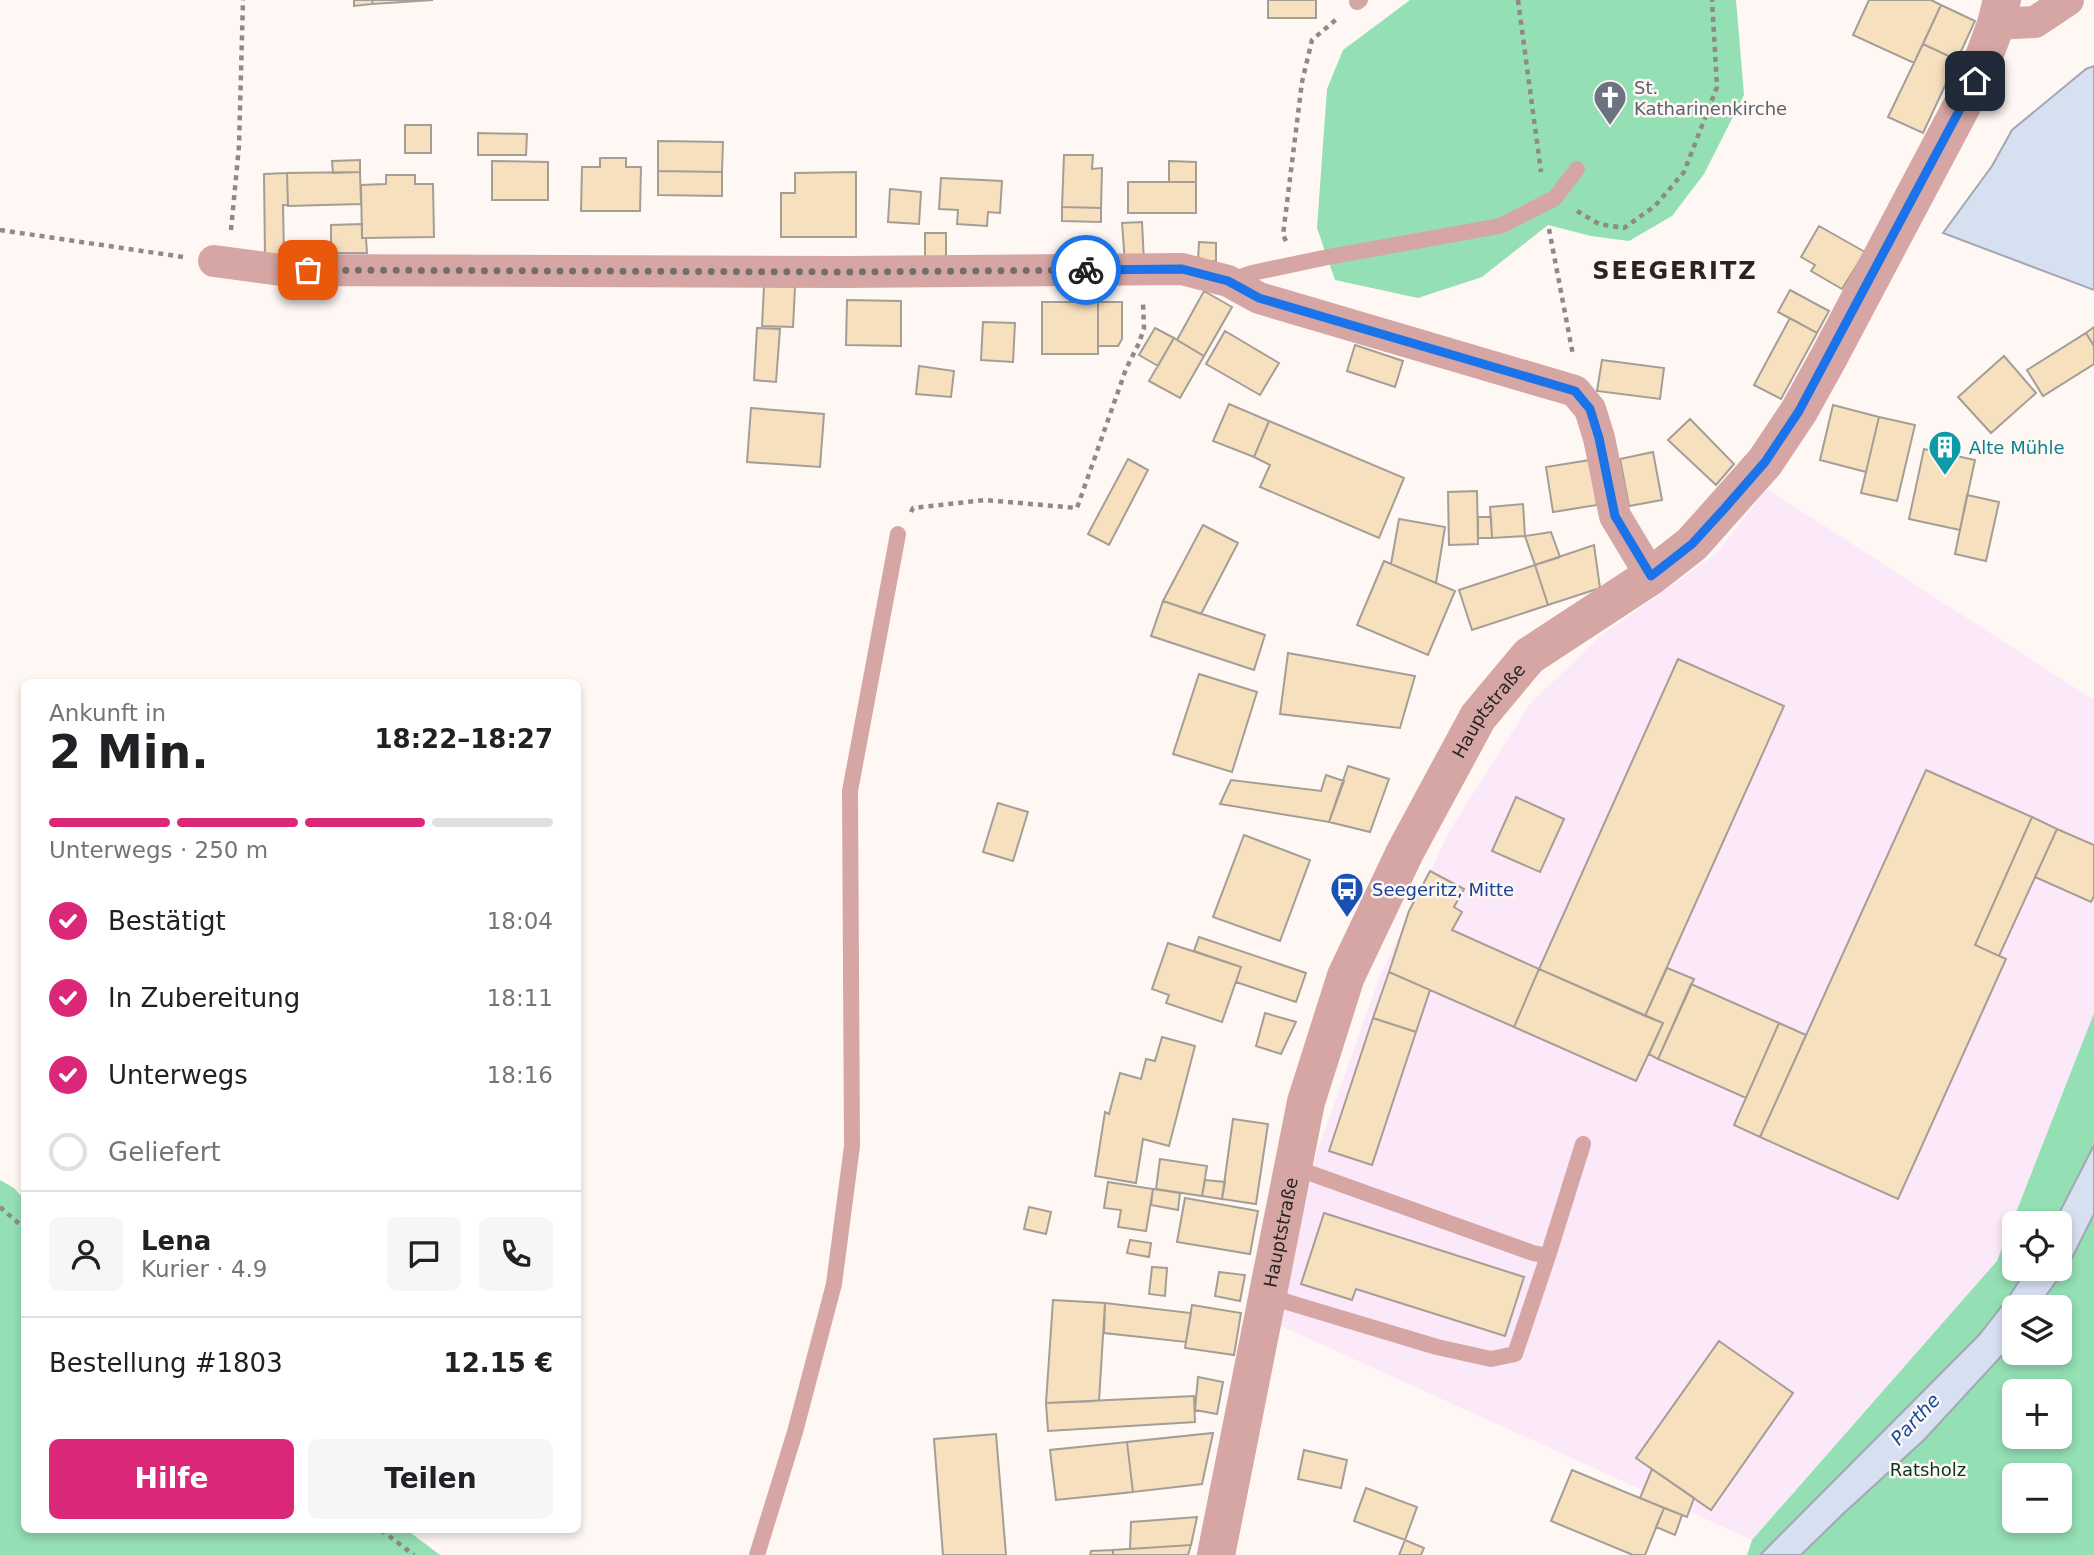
<!DOCTYPE html>
<html lang="de">
<meta charset="utf-8">
<style>
:root{--surface:#fff;--page:#f6f6f6;--text:#202124;--muted:#757577;--line:#e0e0e0;--accent:#db2777}
body{margin:0;font-family:"DejaVu Sans",sans-serif;background:var(--page);color:var(--text);height:100vh;display:flex;flex-direction:column;font-size:26px;white-space:nowrap}
*{box-sizing:border-box;margin:0}
p{font-size:23px;color:var(--muted)}
.icon{flex:none;width:38px;height:38px;fill:none;stroke:currentColor;stroke-width:2;stroke-linecap:round;stroke-linejoin:round}
.map{position:relative;flex:1;overflow:hidden}
.panel{position:absolute;left:21px;top:679px;width:560px;height:854px;display:flex;flex-direction:column;background:var(--surface);border-radius:10px;box-shadow:0 4px 10px #0003}
.panel>*{flex:none}
.tools{position:absolute;left:2002px;top:1211px;display:grid;gap:14px}
.tools a{display:grid;place-items:center;width:70px;height:70px;border-radius:10px;background:var(--surface);box-shadow:0 4px 10px #0003;font-size:35px}
.pin{position:absolute;display:grid;place-items:center;width:60px;height:60px;color:#fff;margin:-30px;border-radius:14px;box-shadow:0 4px 10px #0006}
.courier{position:absolute;display:grid;place-items:center;width:70px;height:70px;margin:-35px;border:5px solid #1a73e8;border-radius:50%;background:#fff;color:#222;box-shadow:0 2px 9px #0007}
.headline em{font-style:normal;font-weight:600}
.headline div{display:flex;flex-direction:column-reverse}
.headline{display:flex;align-items:center;justify-content:space-between;height:119px;padding:0 28px}
h1{font-size:46px;font-weight:600;line-height:52px}
.bar{display:grid;grid-template-columns:repeat(4,1fr);gap:10px 7px;align-content:center;height:84px;padding:0 28px}
.bar i{height:9px;border-radius:5px;background:var(--line)}
.bar .on{background:var(--accent)}
.bar p{grid-column:span 4}
.line{display:flex;align-items:center;gap:18px;padding:0 28px;border-top:2px solid var(--line)}
.line div{flex:1}
.round{display:grid;place-items:center;flex:none;width:74px;height:74px;border-radius:10px;background:var(--page)}
ol{padding:0 28px;list-style:none}
li{display:flex;align-items:center;gap:21px;height:77px}
li p{margin-inline-start:auto}
li .icon{padding:7px;border-radius:50%;background:var(--accent);color:#fff;stroke-width:4}
li:last-child{color:var(--muted)}
li i{width:38px;height:38px;border:4px solid var(--line);border-radius:50%}
.action{display:flex;gap:14px;margin-top:auto;padding:14px 28px}
.action a{flex:1;height:80px;border-radius:10px;background:var(--accent);color:#fff;font-size:28px;font-weight:600;line-height:80px;text-align:center}
.action a+a{background:var(--page);color:var(--text)}
.map>svg:first-child{display:block}
.commercial{fill:#fbe8f9}
.green{fill:#94dfb4;fill-rule:evenodd}
.water{fill:#d6e0f1;stroke:#a2a8b3;stroke-width:2}
.building{fill:#f7e0be;stroke:#a49e96;stroke-width:2}
.lines{fill:none;stroke-linecap:round;stroke-linejoin:round}
.path{stroke:#8f8987;stroke-width:4.5;stroke-dasharray:5 5;stroke-linecap:butt}
.service{stroke:#d6a6a4;stroke-width:16}
.minor{stroke:#d6a6a4;stroke-width:32}
.tertiary{stroke:#d6a6a4;stroke-width:38}
.done{stroke:#736e6c;stroke-width:7;stroke-dasharray:0 12.6}
.route{stroke:#1a73e8;stroke-width:9}
.labels{text-anchor:middle;dominant-baseline:central;stroke-width:5;stroke-linejoin:round;paint-order:stroke}
.worship-label{font-size:18px;fill:#5b616d;stroke:#fef7f4;text-anchor:start}
.culture-label{font-size:18px;fill:#0d838f;stroke:#fef7f4;text-anchor:start}
.street-label{font-size:18px;fill:#282422;stroke:#fef7f4}
.transit-label{font-size:18px;fill:#164399;stroke:#fef7f4;text-anchor:start}
.park-label{font-size:18px;fill:#063621;stroke:#fef7f4}
.water-label{font-size:19px;font-style:italic;fill:#134ca6;stroke:#fef7f4}
.district-label{font-size:24px;font-weight:bold;letter-spacing:2px;fill:#282422;stroke:#fef7f4}
</style>
<div class="map">
<svg width="2094" height="1555" viewBox="0 0 2094 1555">
<rect width="100%" height="100%" fill="#fef7f4"/>
<!-- commercial -->
<path class="commercial" d="M1767,489L2094,700V1013L1997,1261L1752,1540L1279,1325L1318,1149L1380,976L1450,830L1530,704L1599,637L1716,554Z"/>
<!-- green -->
<path class="green" d="M1410,0H1736L1744,95L1704,174L1672,216L1629,241L1591,236L1548,225L1482,277L1418,298L1335,280L1317,228L1327,89L1343,50Z
M2094,1013V1555H1747L1752,1540L1997,1261ZM2014,1223H2060V1269H2014ZM2014,1307H2060V1353H2014ZM2014,1391H2060V1437H2014ZM2014,1475H2060V1521H2014Z
M0,1180L14,1188L24,1199V1530H407L440,1555H0Z"/>
<!-- water -->
<path class="water" d="M2094,66V290L1943,233L1992,166L2012,130L2086,69Z
M2094,1145V1214L2070,1262L2038,1307H2014V1340L2008,1349L1924,1440L1843,1514L1801,1555H1760L1979,1335L2008,1298L2027,1269H2060V1223H2054Z"/>
<!-- building -->
<path class="building" d="M354,0H372L373,4L354,6Z
M372,0H433L373,4Z
M1268,0H1316V18H1268Z
M1869,0H1931L1941,5L1914,63L1853,35Z
M1941,5L1975,21L1957,60L1923,44Z
M1923,44L1957,60L1923,133L1888,117Z
M405,125H431V153H405Z
M478,133L527,134L526,155H478Z
M658,141L723,142L722,172L658,171Z
M1064,155H1093L1092,169L1102,168L1101,208L1062,207Z
M600,158H626V167H641L640,211H581L582,167H600Z
M360,160V172L333,173L332,161Z
M492,161L548,162V200H492Z
M1169,161L1196,162V182H1169Z
M658,171L722,172V196L658,195Z
M360,172L361,204L288,206L287,173Z
M856,172V237H781V193H795V173Z
M287,173L288,205H283L284,255L265,256L264,174Z
M386,175H415V184H433L434,237L362,238L361,185L386,184Z
M941,178L1002,181L1000,213L988,212L987,226L957,224L958,210L939,209Z
M1128,182H1196V213H1128Z
M890,189L921,192L919,224L888,222Z
M1062,207L1101,208V222L1062,221Z
M1142,222L1144,262L1125,263L1122,223Z
M362,224V238H366L367,253H331V225Z
M1819,226L1865,252L1842,289L1811,271L1815,265L1801,257Z
M925,233H946V265H925Z
M1199,242L1216,243V261H1198Z
M764,286L795,287L793,327L762,326Z
M1790,290L1829,311L1817,333L1778,312Z
M1204,291L1232,307L1204,356L1177,340Z
M847,300L901,301V346L846,345Z
M1042,302H1098V354H1042Z
M1098,302H1122V339L1118,346H1098Z
M1790,318L1817,333L1781,399L1754,385Z
M983,322L1015,323L1013,362L981,360Z
M2094,327V346L2086,333Z
M757,328L780,329L776,382L754,380Z
M1155,328L1174,338L1158,366L1139,355Z
M1225,331L1279,363L1260,395L1206,364Z
M2086,333L2094,346V364L2043,396L2027,370Z
M1174,338L1204,356L1180,398L1149,381Z
M1355,345L1403,361L1395,387L1347,371Z
M2004,356L2036,393L1991,433L1958,397Z
M1602,360L1664,368L1660,399L1597,391Z
M919,366L954,371L951,397L916,394Z
M1229,404L1269,421L1254,457L1213,441Z
M1833,405L1879,417L1866,472L1820,460Z
M751,408L824,414L820,467L747,462Z
M1879,417L1915,425L1897,501L1861,493Z
M1690,419L1734,464L1716,485L1668,440Z
M1269,421L1404,478L1379,538L1260,487L1270,465L1254,457Z
M1924,449L1975,460L1960,530L1909,519Z
M1653,452L1662,500L1629,506L1620,459Z
M1128,459L1148,470L1109,545L1088,534Z
M1590,460L1597,505L1553,512L1546,467Z
M1477,491L1478,544L1449,545L1448,492Z
M1967,495L1999,502L1986,561L1955,554Z
M1523,504L1525,536L1492,538L1490,507Z
M1478,517H1491L1492,538H1478Z
M1399,519L1445,527L1436,583L1391,564Z
M1203,525L1238,543L1201,614L1163,601Z
M1551,532L1560,557L1535,565L1525,536Z
M1594,545L1600,588L1548,605L1535,565Z
M1384,561L1455,591L1428,655L1357,625Z
M1535,565L1548,605L1472,630L1459,590Z
M1163,601L1265,635L1254,670L1151,636Z
M1288,653L1415,676L1400,728L1280,714Z
M1678,659L1784,706L1645,1016L1539,969Z
M1199,674L1257,692L1232,772L1173,754Z
M1348,766L1389,779L1370,832L1329,822Z
M1926,770L2032,817L1975,945L2006,959L1898,1199L1760,1137Z
M1326,775L1344,781L1329,822L1220,804L1231,780L1321,791Z
M1516,797L1564,819L1540,872L1492,851Z
M998,803L1028,812L1013,861L983,852Z
M2032,817L2057,829L1999,956L1975,945Z
M2057,829L2094,845V896L2091,902L2035,877Z
M1244,835L1310,860L1280,941L1213,917Z
M1430,871L1464,889L1454,907L1462,912L1452,930L1539,969L1514,1027L1389,972L1409,911Z
M1199,937L1306,973L1296,1002L1236,982L1241,967L1194,951Z
M1168,943L1241,967L1222,1022L1166,1003L1169,995L1152,989Z
M1667,968L1694,979L1658,1059L1649,1054L1663,1023L1645,1016Z
M1539,969L1663,1023L1636,1081L1514,1027Z
M1389,972L1430,990L1416,1032L1373,1018Z
M1691,984L1779,1023L1746,1098L1658,1059Z
M1265,1013L1296,1022L1281,1054L1256,1046Z
M1373,1018L1416,1032L1372,1165L1329,1151Z
M1779,1023L1806,1035L1760,1137L1734,1125Z
M1162,1037L1195,1046L1169,1146L1143,1139L1136,1183L1095,1176L1105,1112L1109,1114L1120,1073L1141,1079L1146,1059L1155,1061Z
M1233,1119L1268,1124L1256,1204L1222,1199Z
M1160,1159L1207,1166L1202,1196L1156,1189Z
M1205,1180L1225,1182L1222,1199L1202,1196Z
M1108,1182L1153,1189L1146,1231L1118,1227L1121,1210L1104,1208Z
M1153,1189L1180,1193L1178,1210L1151,1205Z
M1185,1198L1258,1211L1250,1254L1177,1242Z
M1029,1207L1051,1212L1046,1234L1024,1229Z
M1324,1213L1524,1277L1505,1336L1356,1289L1352,1300L1301,1284Z
M1130,1240L1151,1243L1149,1257L1127,1253Z
M1152,1267L1167,1268L1165,1296L1149,1294Z
M1219,1272L1245,1275L1240,1301L1215,1296Z
M1053,1300L1105,1303L1099,1401L1046,1403Z
M1105,1303L1191,1313L1186,1342L1104,1333Z
M1192,1305L1241,1313L1234,1355L1185,1348Z
M1719,1341L1793,1393L1711,1510L1636,1458Z
M1198,1377L1223,1382L1217,1414L1195,1410Z
M1194,1396L1195,1422L1048,1431L1046,1403Z
M1213,1433L1202,1484L1133,1492L1127,1442Z
M996,1434L1006,1555H943L934,1439Z
M1127,1442L1133,1492L1056,1500L1050,1450Z
M1304,1450L1347,1460L1341,1488L1298,1479Z
M1652,1469L1694,1498L1687,1517L1640,1498Z
M1572,1470L1664,1508L1645,1555H1633L1551,1521Z
M1366,1488L1417,1507L1405,1540L1354,1521Z
M1664,1508L1682,1515L1675,1535L1656,1527Z
M1197,1517L1191,1545L1130,1549L1131,1522Z
M1405,1540L1424,1548L1421,1555H1399Z
M1191,1545L1188,1555H1113V1550Z
M1113,1550V1555H1090L1091,1551Z"/>
<g class="lines">
<!-- path -->
<path class="path" d="M1518,0L1541,172
M1577,211L1599,224L1624,228L1655,206L1684,172L1717,87L1712,0
M1549,229L1573,355
M0,230L183,257
M231,230L239,146L243,0
M1286,241L1283,235L1302,82L1312,40L1339,17
M911,512L913,508L985,500L1077,508L1126,369L1139,343L1144,328L1143,303
M0,1207L24,1228
M381,1530L414,1555"/>
<!-- service -->
<path class="service" d="M1357,2L1360,0
M1231,280L1252,273L1328,257L1500,226L1555,198L1577,169
M1293,1167L1533,1253L1548,1256L1583,1144
M1267,1296L1437,1347L1491,1359L1515,1354L1548,1256
M757,1555L795,1432L834,1284L852,1146L850,791L898,534"/>
<!-- minor -->
<path class="minor" d="M1996,24L2035,22L2068,0
M214,261L281,270L846,272L1182,269L1228,281L1259,298L1575,391L1590,409L1599,438L1615,516L1651,576"/>
<!-- tertiary -->
<path class="tertiary" id="s1" d="M1216,1555L1306,1102L1346,976L1405,852L1478,717L1529,656L1651,576L1692,544L1765,462L1799,411L1830,355L1975,81L1996,24L2002,0"/>
</g>
<g class="lines">
<!-- done -->
<path class="done" d="M308,270L846,272L1086,270"/>
<!-- route -->
<path class="route" d="M1086,270L1182,269L1228,281L1259,298L1575,391L1590,409L1599,438L1615,516L1651,576L1692,544L1724,509L1765,462L1799,411L1975,81"/>
</g>
<!-- icons -->
<defs>
<symbol id="church-pin" viewBox="-11 -11 22 30"><path d="M0 17L-7.5 6A9.5 9.5 0 1 1 7.5 6Z" fill="#6b7280" stroke="#fef7f4"/><path d="M-1.2-6h2.4v3.5h3.3v2.4h-3.3V6h-2.4V-.1h-3.3v-2.4h3.3Z" fill="#fff"/></symbol>
<symbol id="building-pin" viewBox="-11 -11 22 30"><path d="M0 17L-7.5 6A9.5 9.5 0 1 1 7.5 6Z" fill="#0f9aa8" stroke="#fef7f4"/><path d="M-4-6H4V6H1V3H-1V6H-4ZM-2.5-4.3h1.7v1.8h-1.7ZM.8-4.3h1.7v1.8H.8ZM-2.5-1h1.7V.8h-1.7ZM.8-1h1.7V.8H.8Z" fill="#fff"/></symbol>
<symbol id="bus-pin" viewBox="-11 -11 22 30"><path d="M0 17L-7.5 6A9.5 9.5 0 1 1 7.5 6Z" fill="#1a4fb4" stroke="#fef7f4"/><path d="M-5-6H5V4H4V6H2V4H-2V6H-4V4H-5ZM-3.5-4V0h7V-4ZM-3.5 1.2v1.5H-2V1.2ZM2 1.2v1.5H3.5V1.2Z" fill="#fff"/></symbol>
</defs>
<g fill-rule="evenodd">
<use href="#church-pin" x="1591" y="78" width="38" height="52"/>
<use href="#building-pin" x="1926" y="428" width="38" height="52"/>
<use href="#bus-pin" x="1328" y="870" width="38" height="52"/>
</g>
<g class="labels">
<!-- worship labels -->
<g class="worship-label">
<text x="1634" y="87">St.<tspan x="1634" dy="21">Katharinenkirche</tspan></text>
</g>
<!-- culture labels -->
<g class="culture-label">
<text x="1969" y="447">Alte Mühle</text>
</g>
<!-- street labels -->
<g class="street-label">
<text stroke="none"><textPath href="#s1" startOffset="896">Hauptstraße</textPath></text>
<text stroke="none"><textPath href="#s1" startOffset="329">Hauptstraße</textPath></text>
</g>
<!-- transit labels -->
<g class="transit-label">
<text x="1372" y="889">Seegeritz, Mitte</text>
</g>
<!-- park labels -->
<g class="park-label">
<text x="1928" y="1469">Ratsholz</text>
</g>
<!-- water labels -->
<g class="water-label">
<text transform="translate(1915 1419) rotate(-47)">Parthe</text>
</g>
<!-- district labels -->
<g class="district-label">
<text x="1675" y="271">SEEGERITZ</text>
</g>
</g>
</svg>
<div class="tools">
<a><svg class="icon" aria-label="locate" viewBox="0 0 24 24"><circle cx="12" cy="12" r="6"/><path d="M12 2v4M12 18v4M2 12h4M18 12h4"/></svg></a>
<a><svg class="icon" aria-label="layers" viewBox="0 0 24 24"><path d="M12 4l9 5-9 5-9-5zM3 14l9 5 9-5"/></svg></a>
<a>+</a>
<a>−</a>
</div>
<div class="pin" style="left:308px;top:270px;background:#ea580c"><svg class="icon" aria-label="bag" viewBox="0 0 24 24"><path d="M5 8h14l-1 12H6zM9 8a3 3 0 0 1 6 0"/></svg></div>
<div class="pin" style="left:1975px;top:81px;background:#1f2937"><svg class="icon" aria-label="home" viewBox="0 0 24 24"><path d="M3 11l9-7 9 7M6 9v11h12V9"/></svg></div>
<div class="courier" style="left:1086px;top:270px"><svg class="icon" aria-label="bike" viewBox="0 0 24 24"><circle cx="6" cy="16" r="4"/><circle cx="18" cy="16" r="4"/><path d="M6 16l4-8h5l3 8M10 8l3 8H6M13 5h3"/></svg></div>
<section class="panel">
<div class="headline"><div><h1>2 Min.</h1><p>Ankunft in</p></div><em>18:22–18:27</em></div>
<div class="bar"><i class="on"></i><i class="on"></i><i class="on"></i><i></i><p>Unterwegs · 250 m</p></div>
<ol>
<li><svg class="icon" aria-label="check" viewBox="0 0 24 24"><path d="M5 12l5 5 9-10"/></svg>Bestätigt<p>18:04</p></li>
<li><svg class="icon" aria-label="check" viewBox="0 0 24 24"><path d="M5 12l5 5 9-10"/></svg>In Zubereitung<p>18:11</p></li>
<li><svg class="icon" aria-label="check" viewBox="0 0 24 24"><path d="M5 12l5 5 9-10"/></svg>Unterwegs<p>18:16</p></li>
<li><i></i>Geliefert</li>
</ol>
<div class="line" style="height:126px"><a class="round"><svg class="icon" aria-label="person" viewBox="0 0 24 24"><circle cx="12" cy="8" r="4"/><path d="M4 21q1-7 8-7t8 7"/></svg></a><div><b>Lena</b><p>Kurier · 4.9</p></div><a class="round"><svg class="icon" aria-label="chat" viewBox="0 0 24 24"><path d="M4 5h16v11H9l-5 4z"/></svg></a><a class="round"><svg class="icon" aria-label="phone" viewBox="0 0 24 24"><path d="M5 4h4l2 5-3 2q2 4 5 5l2-3 5 2v4C11 20 4 13 5 4z"/></svg></a></div>
<div class="line" style="height:91px"><div>Bestellung #1803</div><b>12.15 €</b></div>
<div class="action"><a>Hilfe</a><a>Teilen</a></div>
</section>
</div>
